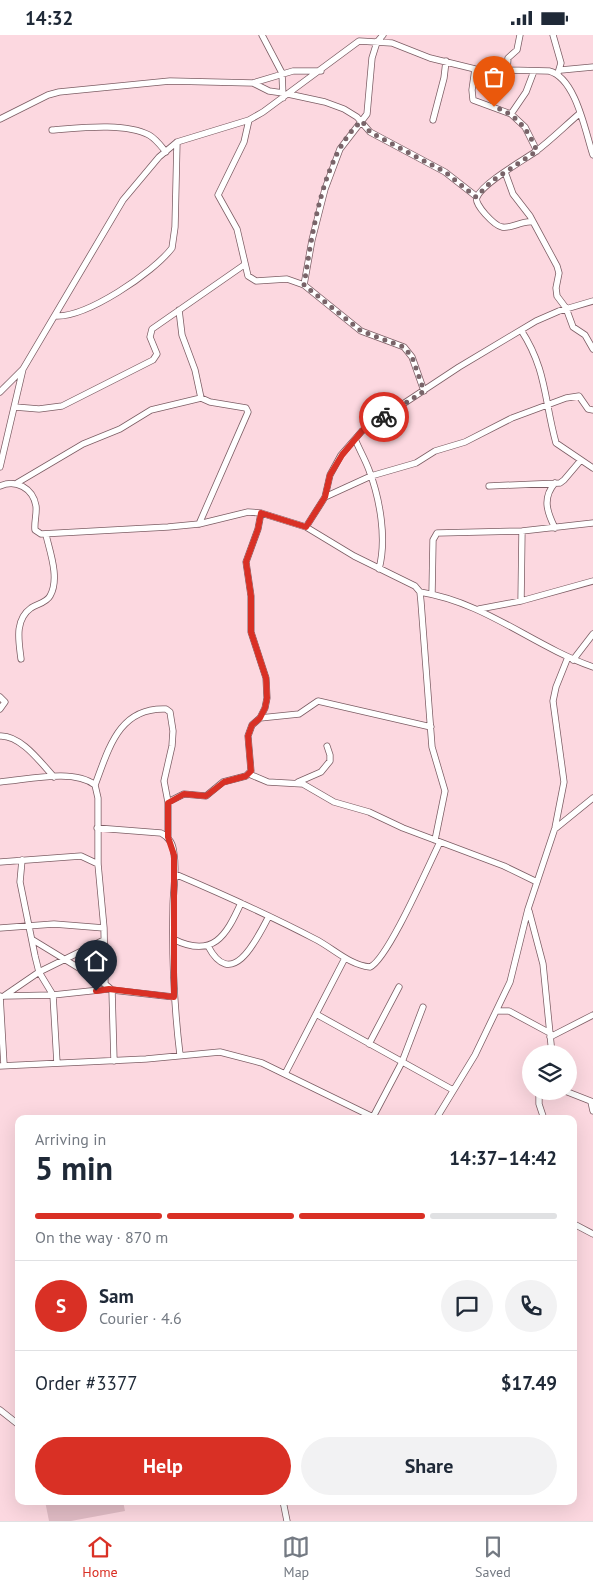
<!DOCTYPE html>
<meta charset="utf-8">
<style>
:root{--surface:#fff;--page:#f2f2f3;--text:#1f2937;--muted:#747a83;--line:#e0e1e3;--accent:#d93025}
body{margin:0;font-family:"PT Sans",sans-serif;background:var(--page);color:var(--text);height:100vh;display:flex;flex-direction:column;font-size:19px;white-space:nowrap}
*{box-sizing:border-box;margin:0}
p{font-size:16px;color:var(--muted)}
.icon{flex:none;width:28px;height:28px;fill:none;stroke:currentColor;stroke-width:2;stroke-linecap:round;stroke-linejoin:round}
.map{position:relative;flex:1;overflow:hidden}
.panel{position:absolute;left:15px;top:1080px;width:562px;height:390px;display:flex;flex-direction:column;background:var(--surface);border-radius:10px;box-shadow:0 5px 20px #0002}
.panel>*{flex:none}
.controls{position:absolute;left:522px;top:1010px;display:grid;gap:10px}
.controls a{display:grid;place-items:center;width:55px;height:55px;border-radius:50%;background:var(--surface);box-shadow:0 5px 20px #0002;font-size:25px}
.pin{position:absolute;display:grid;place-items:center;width:42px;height:42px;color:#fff;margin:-51px -21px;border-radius:50% 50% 50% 0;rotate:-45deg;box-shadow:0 0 5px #0007}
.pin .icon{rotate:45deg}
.courier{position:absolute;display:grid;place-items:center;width:50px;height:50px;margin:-25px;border:4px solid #d93025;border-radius:50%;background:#fff;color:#222;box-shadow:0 1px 6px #0007}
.overview em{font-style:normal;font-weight:700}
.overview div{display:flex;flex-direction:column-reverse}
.overview{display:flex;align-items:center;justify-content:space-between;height:85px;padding:0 20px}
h1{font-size:32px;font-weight:700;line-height:38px}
.bar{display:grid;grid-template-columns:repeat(4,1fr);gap:8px 5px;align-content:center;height:60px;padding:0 20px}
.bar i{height:6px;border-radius:4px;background:var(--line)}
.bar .active{background:var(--accent)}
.bar p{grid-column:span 4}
.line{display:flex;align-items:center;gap:12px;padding:0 20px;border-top:1px solid var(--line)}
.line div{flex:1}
.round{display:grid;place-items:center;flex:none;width:52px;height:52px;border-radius:26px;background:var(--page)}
.primary-button{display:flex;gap:10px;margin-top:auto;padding:10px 20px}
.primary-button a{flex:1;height:58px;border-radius:30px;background:var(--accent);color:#fff;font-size:20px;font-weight:700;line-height:58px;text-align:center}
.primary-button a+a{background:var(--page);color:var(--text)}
.status{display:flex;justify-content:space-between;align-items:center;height:35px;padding:0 25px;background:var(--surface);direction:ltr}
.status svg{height:14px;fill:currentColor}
.menu{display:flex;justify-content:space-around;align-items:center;height:70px;border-top:1px solid var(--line);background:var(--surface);font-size:14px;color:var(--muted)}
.menu a{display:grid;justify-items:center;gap:2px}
.menu .active{color:var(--accent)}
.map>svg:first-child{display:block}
.green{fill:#e0bbc4}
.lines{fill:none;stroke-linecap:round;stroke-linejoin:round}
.minor-casing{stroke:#7c5d64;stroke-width:7}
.minor{stroke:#fff;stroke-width:5.5}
.done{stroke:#796469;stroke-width:5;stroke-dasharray:0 9}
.route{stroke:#d93025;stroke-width:6}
</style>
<div class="status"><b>14:32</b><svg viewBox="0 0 49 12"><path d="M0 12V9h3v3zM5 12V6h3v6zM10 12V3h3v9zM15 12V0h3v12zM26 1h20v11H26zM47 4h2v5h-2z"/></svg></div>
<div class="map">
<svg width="593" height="1486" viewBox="0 0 593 1486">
<rect width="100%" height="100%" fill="#fcd8e0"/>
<!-- green -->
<path class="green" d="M45,1466H123L125,1476L71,1486H49Z"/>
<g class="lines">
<defs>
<path id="minor" d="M262,0L282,38L283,63
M553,0L561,28L558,38
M475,34L472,55L473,65L511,79L525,92L537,116
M561,35L593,32
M507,36L508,23L517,15L520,0
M253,48L269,56L283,58
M288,59L325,67L344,74L357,82L370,97L445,137L477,162
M511,79L526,57L534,36
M0,84L48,60L59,57L170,46L253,48L293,36H321
M249,85L244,107L218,160L237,194L248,241L256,246L287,244L304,250L361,296L404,312L412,322L424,356
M433,85L444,43L446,26
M52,95C78,93 125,87 149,100C156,104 161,111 166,117
M505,137L513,159L530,181L557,231L559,238L556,253L557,261L566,273L573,292L585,300L593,314
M533,187C522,185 512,194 502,192C495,191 473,169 477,162C483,148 522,126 535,117C550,106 565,91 579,79
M304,250L312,205L325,154L340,114L367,79L372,23L377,7L383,0
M179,275L182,300L195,335L201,363L210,367L246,373L248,377L199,489
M55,281C86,283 153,238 172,213L175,192L177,107
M521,295C547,335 544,365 556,408L593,433
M0,357L23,334L123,165L159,122L177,107L249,85L263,77L359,6L392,8L430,23L475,34L549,36C576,43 585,96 593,120
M15,372L39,374L62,371L153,325L157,319L150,302L152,294L244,230
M355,404C359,414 365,424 369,435C380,464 387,504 379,534
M0,432L23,334
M17,448L83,409L120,394L151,375L201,363
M0,451C16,444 33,453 36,471C37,479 34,487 35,495L41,499L168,492L199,489L248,477L261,478L306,492L354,521L415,551L420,557L421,567L432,712L445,756L435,805
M489,451L560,448L564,445L581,425
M325,462L371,441L416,428L435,416L465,407L512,383L566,363L579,361L588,374L593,375
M306,492L325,462L330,440L341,420L362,396L459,332L536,286L559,276L593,266
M555,493C547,477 542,463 555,448
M420,557C487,568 531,610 593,632
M432,559L433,505L437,498L522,496L593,488
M521,566L522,496
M479,574L521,566L593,546
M21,624C19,607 14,585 31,573C37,569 46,568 50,561C60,544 50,517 46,500
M573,625L593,599
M0,662L5,667L0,674
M260,683L299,679L318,666L431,692
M0,701C21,700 41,728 54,742
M249,739L268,747L303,749L334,767L369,777L403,793L504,831L537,847
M0,747C27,745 73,733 95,750L98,763V829L104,893L105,949L112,955L174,962
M298,747L321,737L330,726V720L327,711
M95,750C109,713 119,672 166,674L170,677L173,696L172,711L164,746L168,767V802
M168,767L184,759L206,761L223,747L246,741L251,736L248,701L252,690L260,683L265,673L267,663L266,643L251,597V561L246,527L258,494L261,478
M97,793L161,798C170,803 173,809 174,819C177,837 173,855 173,873C172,922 174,971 180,1020
M556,793L593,763
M22,825L20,847L35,921L39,937L53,960L57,1028
M0,827L81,821L98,829
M175,839C222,859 269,880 315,904C333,913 349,930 370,932C388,924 429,829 440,807
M529,876L543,929L552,1019
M0,893L54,889L104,893
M173,904C213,924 226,901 241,868
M33,905L105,949
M208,911C232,957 257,904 269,881
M112,955L114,1026
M0,961L4,1030
M4,961L39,937L104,905
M5,961L53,960L109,954
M497,976H509L548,997
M316,979L453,1055
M550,1002L593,980
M369,1009L399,952
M0,1031L146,1024L220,1017L262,1028L377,1084
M285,1039L345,923
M539,1056V1069L544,1084
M565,1056L593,1067
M591,1067L593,1076
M373,1082L402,1027L423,972
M436,1084L475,1020L510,947L528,874L555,793L564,747L553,666L556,652L568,622
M574,1189L593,1199
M0,1375L19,1390
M283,1466L287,1486"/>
</defs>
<!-- minor casing -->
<use href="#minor" class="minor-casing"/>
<!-- minor -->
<use href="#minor" class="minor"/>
</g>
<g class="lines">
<!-- done -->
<path class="done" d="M384,382L424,356L412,322L404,312L361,296L304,250C312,202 322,118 362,86L370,97L445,137L476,162L492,146L537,116C528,95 517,79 494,72"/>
<!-- route -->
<path class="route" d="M96,956L109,954L174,962V820L168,802V768L184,759L206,761L224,747L246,741L251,736L248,701L252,690L260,683L265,673L267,663L266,643L251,597V561L246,527L258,494L261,478L306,492L325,462L330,440L342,420L362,396L384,382"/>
</g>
</svg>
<div class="controls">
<a><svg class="icon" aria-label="layers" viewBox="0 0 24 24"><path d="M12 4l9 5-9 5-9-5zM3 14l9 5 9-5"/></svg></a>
</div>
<div class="pin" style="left:494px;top:72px;background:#ea580c"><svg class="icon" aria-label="bag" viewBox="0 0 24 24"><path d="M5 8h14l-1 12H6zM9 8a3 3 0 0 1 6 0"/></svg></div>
<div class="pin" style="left:96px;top:956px;background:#1f2937"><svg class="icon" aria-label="home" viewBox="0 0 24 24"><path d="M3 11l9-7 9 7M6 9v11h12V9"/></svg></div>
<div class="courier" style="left:384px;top:382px"><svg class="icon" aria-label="bike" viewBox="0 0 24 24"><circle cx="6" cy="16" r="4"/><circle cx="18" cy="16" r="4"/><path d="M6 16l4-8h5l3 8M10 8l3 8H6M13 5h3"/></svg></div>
<section class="panel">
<div class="overview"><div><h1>5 min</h1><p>Arriving in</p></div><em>14:37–14:42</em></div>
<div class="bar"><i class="active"></i><i class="active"></i><i class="active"></i><i></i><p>On the way · 870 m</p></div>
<div class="line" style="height:90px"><b class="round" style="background:var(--accent);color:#fff">S</b><div><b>Sam</b><p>Courier · 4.6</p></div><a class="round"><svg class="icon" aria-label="chat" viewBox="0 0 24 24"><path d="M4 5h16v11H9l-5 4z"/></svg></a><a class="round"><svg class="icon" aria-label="phone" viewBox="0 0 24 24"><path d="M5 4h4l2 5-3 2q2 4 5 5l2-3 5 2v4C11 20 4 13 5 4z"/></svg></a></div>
<div class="line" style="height:65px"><div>Order #3377</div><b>$17.49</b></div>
<div class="primary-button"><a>Help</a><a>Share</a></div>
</section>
</div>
<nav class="menu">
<a class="active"><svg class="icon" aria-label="home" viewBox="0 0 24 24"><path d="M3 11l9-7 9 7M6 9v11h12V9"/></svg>Home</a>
<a><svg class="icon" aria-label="map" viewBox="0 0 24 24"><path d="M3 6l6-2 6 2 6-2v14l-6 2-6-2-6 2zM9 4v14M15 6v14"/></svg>Map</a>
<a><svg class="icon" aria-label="saved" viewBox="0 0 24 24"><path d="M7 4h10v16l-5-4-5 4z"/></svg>Saved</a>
</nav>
